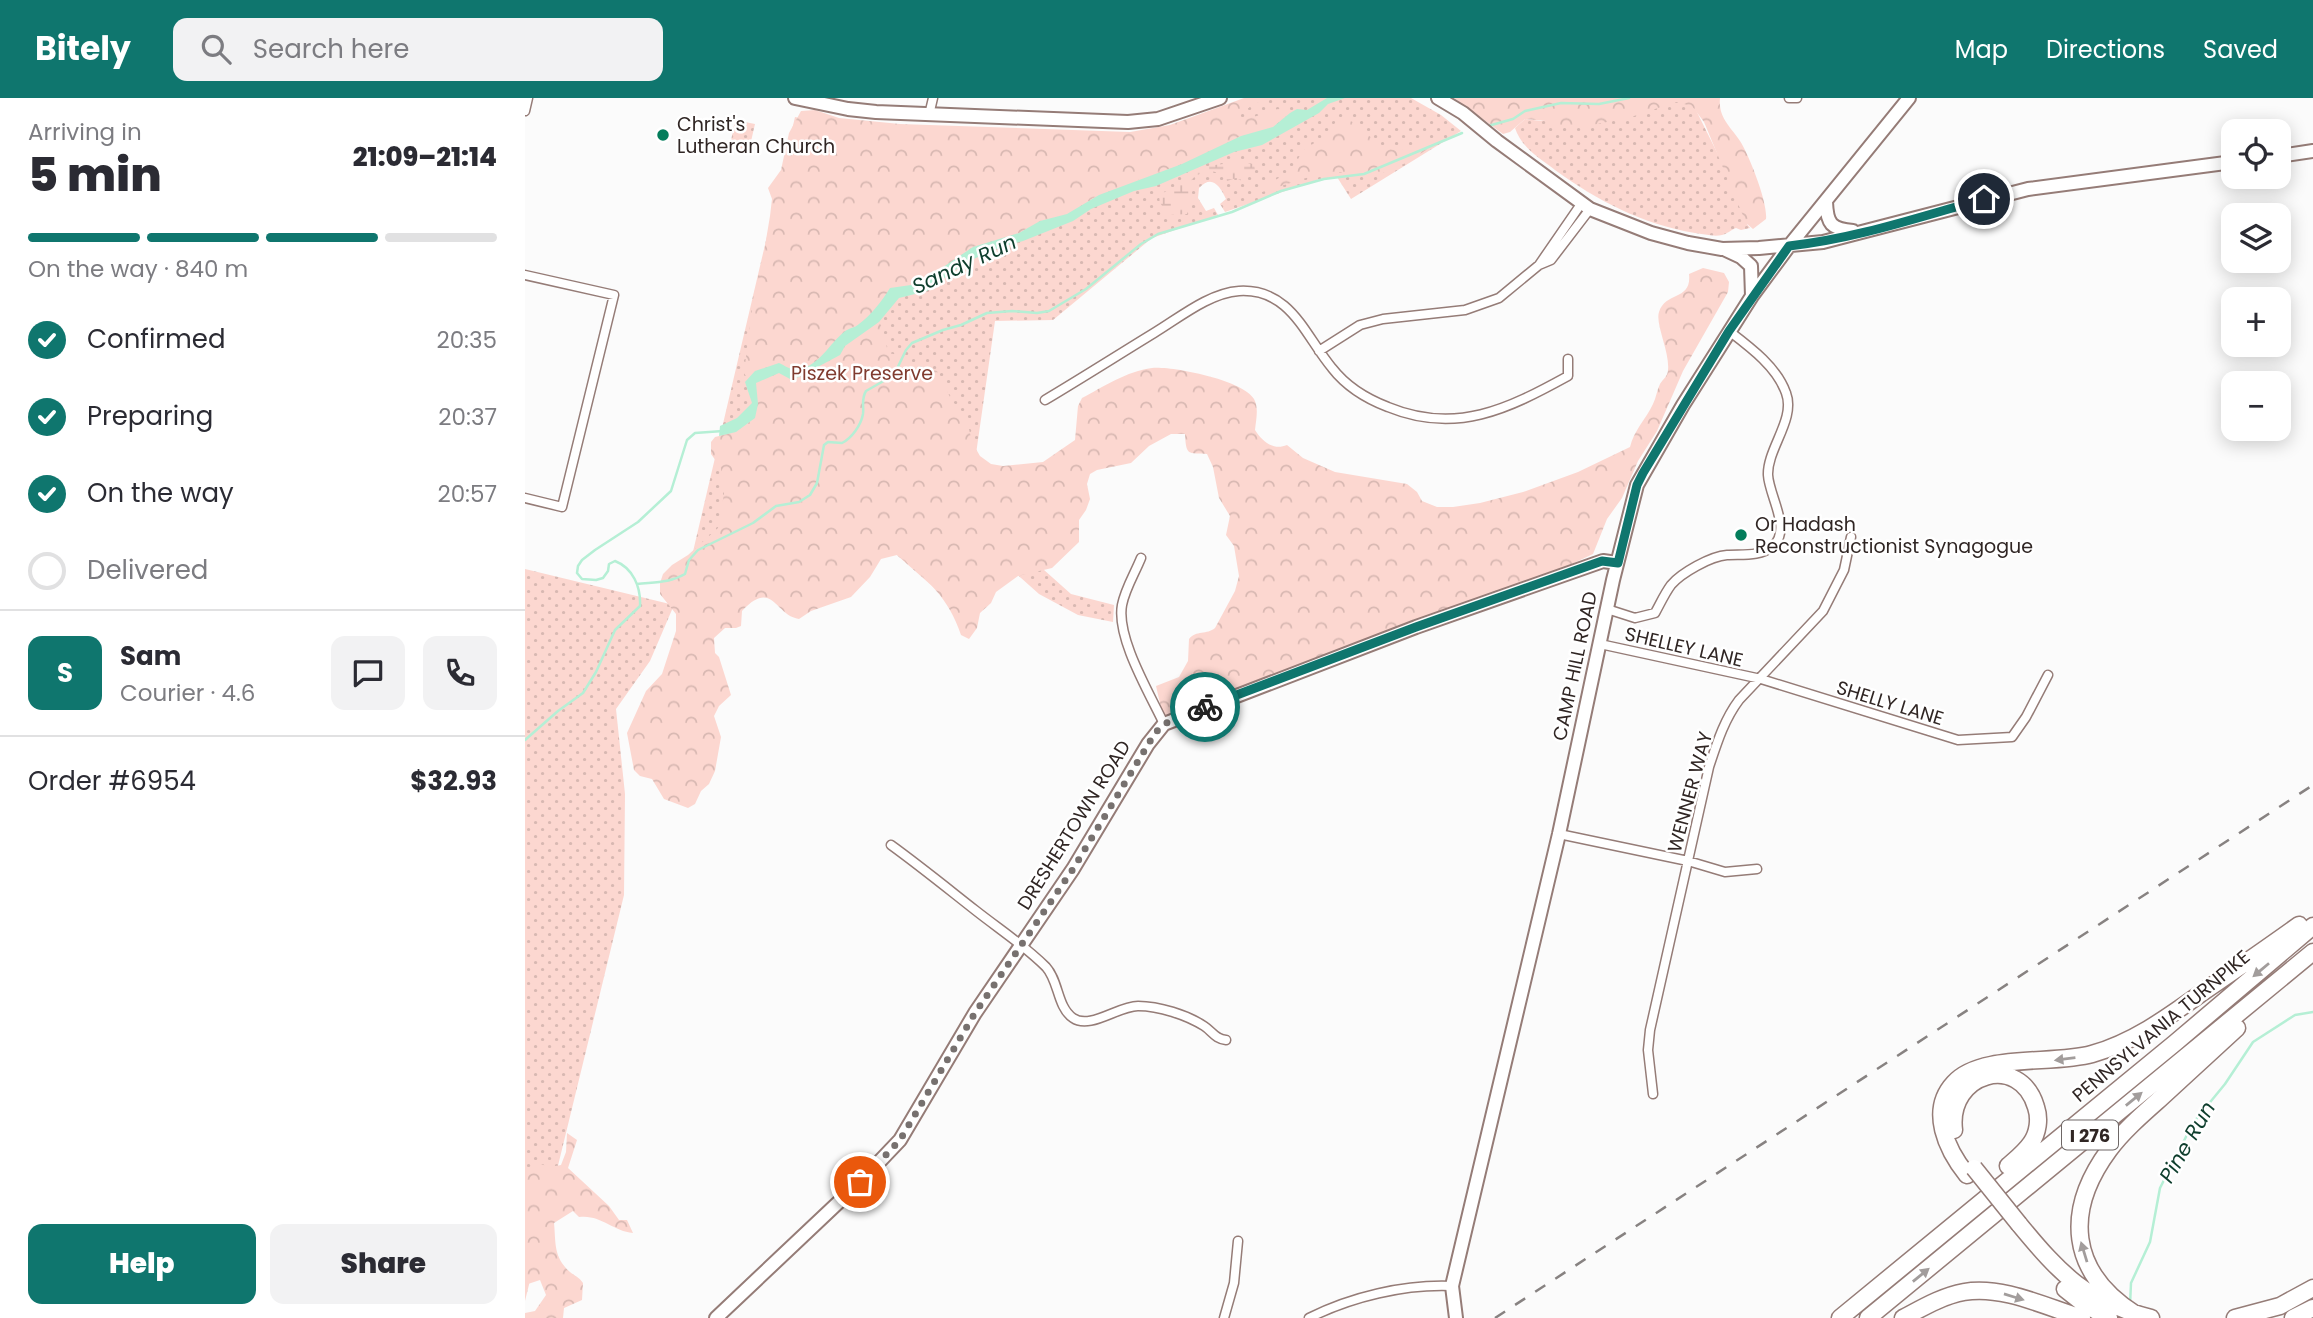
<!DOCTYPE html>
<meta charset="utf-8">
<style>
:root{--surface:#fff;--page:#f2f2f3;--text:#2b2b33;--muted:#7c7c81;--line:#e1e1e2;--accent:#0f766e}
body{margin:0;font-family:Poppins,sans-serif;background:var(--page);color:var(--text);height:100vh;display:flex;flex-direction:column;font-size:26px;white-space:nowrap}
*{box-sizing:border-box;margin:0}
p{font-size:23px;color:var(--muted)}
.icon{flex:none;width:38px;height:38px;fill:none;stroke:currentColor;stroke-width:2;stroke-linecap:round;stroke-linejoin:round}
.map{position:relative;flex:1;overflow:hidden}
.sheet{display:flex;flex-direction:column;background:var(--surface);width:525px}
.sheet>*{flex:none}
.tools{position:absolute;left:1696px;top:21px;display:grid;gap:14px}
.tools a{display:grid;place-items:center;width:70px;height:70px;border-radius:14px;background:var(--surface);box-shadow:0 4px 18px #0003;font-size:35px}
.pin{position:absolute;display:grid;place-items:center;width:60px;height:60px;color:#fff;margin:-30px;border:4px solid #fff;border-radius:50%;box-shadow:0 2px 7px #0007}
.courier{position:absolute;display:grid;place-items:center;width:70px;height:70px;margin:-35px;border:5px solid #0f766e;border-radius:50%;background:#fff;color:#222;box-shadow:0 2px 9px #0007}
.overview em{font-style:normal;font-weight:800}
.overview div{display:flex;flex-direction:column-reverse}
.overview{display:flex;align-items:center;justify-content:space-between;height:119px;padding:0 28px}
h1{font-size:46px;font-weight:800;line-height:52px}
.bar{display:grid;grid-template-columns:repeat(4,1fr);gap:10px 7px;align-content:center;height:84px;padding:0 28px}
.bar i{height:9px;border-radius:5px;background:var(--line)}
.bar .current{background:var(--accent)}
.bar p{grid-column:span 4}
.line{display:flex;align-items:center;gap:18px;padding:0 28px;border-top:2px solid var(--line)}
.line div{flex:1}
.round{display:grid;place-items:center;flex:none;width:74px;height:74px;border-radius:14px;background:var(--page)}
ol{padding:0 28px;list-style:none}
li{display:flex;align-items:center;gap:21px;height:77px}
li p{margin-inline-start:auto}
li .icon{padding:7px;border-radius:50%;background:var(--accent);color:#fff;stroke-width:4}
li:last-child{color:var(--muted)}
li i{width:38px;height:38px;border:4px solid var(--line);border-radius:50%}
.button{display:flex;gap:14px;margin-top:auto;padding:14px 28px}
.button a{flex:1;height:80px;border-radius:14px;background:var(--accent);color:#fff;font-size:28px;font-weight:800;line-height:80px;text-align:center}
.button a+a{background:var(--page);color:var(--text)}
header{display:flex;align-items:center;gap:42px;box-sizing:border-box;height:98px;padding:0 35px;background:var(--accent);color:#fff}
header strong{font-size:33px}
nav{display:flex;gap:38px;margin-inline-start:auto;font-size:24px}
.search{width:490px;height:63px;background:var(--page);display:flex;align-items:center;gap:18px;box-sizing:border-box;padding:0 24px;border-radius:14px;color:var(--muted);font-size:26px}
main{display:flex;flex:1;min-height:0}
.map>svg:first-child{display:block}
.green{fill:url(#green-dots)}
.forest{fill:url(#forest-crowns)}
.wetland{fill:url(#wetland-marsh)}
.water{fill:#b5efd5}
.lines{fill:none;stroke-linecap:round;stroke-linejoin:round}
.stream{stroke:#b5efd5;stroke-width:2.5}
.street-casing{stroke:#957c77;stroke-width:11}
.secondary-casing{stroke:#957c77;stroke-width:16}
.highway-casing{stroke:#957c77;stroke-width:19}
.street{stroke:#fff;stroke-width:8}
.secondary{stroke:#fff;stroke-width:12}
.highway{stroke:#fff;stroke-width:16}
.rail{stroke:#878281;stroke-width:2.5;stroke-dasharray:12 12;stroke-linecap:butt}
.highway-bridge-casing{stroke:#957c77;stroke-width:19;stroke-linecap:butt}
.highway-bridge{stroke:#fff;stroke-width:16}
.oneway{fill:#a29d9c}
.done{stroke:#77716f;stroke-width:7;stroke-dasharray:0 12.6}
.route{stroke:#0f766e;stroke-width:9}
.poi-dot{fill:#047d5b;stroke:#fff;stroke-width:2.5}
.labels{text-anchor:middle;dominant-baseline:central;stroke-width:5;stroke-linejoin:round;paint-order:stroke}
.shield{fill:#fff;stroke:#6e6766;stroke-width:2}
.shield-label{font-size:18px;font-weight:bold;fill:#302624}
.poi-label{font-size:19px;fill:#302624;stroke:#fff;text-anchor:start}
.park-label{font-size:19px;fill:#803b2f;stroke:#fff}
.street-label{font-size:19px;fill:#302624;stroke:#fff}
.water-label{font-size:21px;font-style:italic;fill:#0e3e2d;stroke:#fff}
</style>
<header>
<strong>Bitely</strong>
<div class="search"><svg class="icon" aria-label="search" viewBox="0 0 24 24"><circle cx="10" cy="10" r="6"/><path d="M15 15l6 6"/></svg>Search here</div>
<nav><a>Map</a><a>Directions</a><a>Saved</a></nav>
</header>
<main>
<section class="sheet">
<div class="overview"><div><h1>5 min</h1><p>Arriving in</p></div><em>21:09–21:14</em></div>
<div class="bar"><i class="current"></i><i class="current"></i><i class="current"></i><i></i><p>On the way · 840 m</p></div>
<ol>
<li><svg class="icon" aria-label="check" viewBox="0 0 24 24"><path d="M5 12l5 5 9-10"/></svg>Confirmed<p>20:35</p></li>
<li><svg class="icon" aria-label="check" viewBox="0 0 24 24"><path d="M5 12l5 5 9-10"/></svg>Preparing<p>20:37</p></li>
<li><svg class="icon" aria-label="check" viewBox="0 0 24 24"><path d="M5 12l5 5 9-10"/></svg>On the way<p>20:57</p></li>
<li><i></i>Delivered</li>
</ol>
<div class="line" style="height:126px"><b class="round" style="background:var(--accent);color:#fff">S</b><div><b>Sam</b><p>Courier · 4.6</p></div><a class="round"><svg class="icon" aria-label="chat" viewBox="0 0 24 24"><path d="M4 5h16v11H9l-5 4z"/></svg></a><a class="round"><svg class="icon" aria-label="phone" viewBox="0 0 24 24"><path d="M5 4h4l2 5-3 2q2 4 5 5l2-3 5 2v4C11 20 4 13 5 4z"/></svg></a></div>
<div class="line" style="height:91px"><div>Order #6954</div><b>$32.93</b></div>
<div class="button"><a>Help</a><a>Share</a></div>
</section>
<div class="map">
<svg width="1788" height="1220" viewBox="0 0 1788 1220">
<defs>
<pattern id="green-dots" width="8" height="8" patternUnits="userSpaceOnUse" patternTransform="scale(1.75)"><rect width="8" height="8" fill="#fcd7d0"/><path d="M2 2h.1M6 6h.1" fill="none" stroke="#d8b8b2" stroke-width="1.8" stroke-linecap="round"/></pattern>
<pattern id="forest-crowns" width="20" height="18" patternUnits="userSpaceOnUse" patternTransform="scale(1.75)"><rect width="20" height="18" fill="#fcd7d0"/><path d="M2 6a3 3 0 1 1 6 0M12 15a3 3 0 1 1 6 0" fill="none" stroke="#d8b8b2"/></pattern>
<pattern id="wetland-marsh" width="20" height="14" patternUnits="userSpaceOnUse" patternTransform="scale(1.75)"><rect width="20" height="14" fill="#fcd7d0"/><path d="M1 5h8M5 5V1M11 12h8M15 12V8" fill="none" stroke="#d8b8b2"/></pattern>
</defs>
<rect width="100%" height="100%" fill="#fbfbfb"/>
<!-- green -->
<path class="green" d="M728,0H886L916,17L936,33L826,101L812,79L795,81L700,114L695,106L701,101C695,88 687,76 674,90L673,100L681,113L689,110L693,117L627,140L528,222L470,223L444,405L546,496L589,507L588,524L553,517L514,496L487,472L440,517L298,392L155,509L270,19L295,24L616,37Z
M1165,0L1227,125L1222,126L1225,130L1216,132L1211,130C1206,132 1202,136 1197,137C1189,139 1178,136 1170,135C1117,126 1073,103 1030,72C1014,60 996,49 990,30L1000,21L1016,23Z
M210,22L230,26L224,52L205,48Z
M0,471L149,507L125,563L91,611L100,696L99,797L0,1203Z"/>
<!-- forest -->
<path class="forest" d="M719,0H743L726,8L711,20L713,24L753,11L765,15L748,29L716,38L657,66L591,90L566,101L542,117L515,123L494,135L448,149L393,186L371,188L359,198L356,206L345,217L335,226L320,232L300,256L280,269L266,271L254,265L228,274L222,280L219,275L229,195L236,172L245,118L247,101L243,90L256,72L264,35L276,13L290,12L314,20L375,26L605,34L645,27Z
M929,0H1195C1193,20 1206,29 1215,43C1224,57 1243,105 1241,121L1228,131L1221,125L1179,24L1167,8L1151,4L1106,19L1048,31L1021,23L1000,21L985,34L978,36Z
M816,20C841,23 849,57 878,51C885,49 891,44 898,42L907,45V48L883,64L858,75L828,76L812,74L781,80L734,95V92L767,72L778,52L804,36L811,23Z
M1178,170L1199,175L1204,184L1203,194L1158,273L1132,333L1113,363L1097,400L1082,421L1068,456L1017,480L643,620L637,614L631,588L654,579L663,563L664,541C671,532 682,537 690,530L710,493L714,478L709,448L701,437L705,418L694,400L688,369L682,356C663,355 661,358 660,336H646L624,348L606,365L572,372L565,376L562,386L565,401L561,412L554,422V444L527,470L493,478L471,494L466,505L455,515L452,530L444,541L436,537C424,500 402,481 372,457L356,461L345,479L326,499L286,513L274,521C250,518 248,480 217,513L216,528L211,530H200L189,540L190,555L194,559L206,597L194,608L189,618L196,639L190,673L184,686L176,693L170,706L163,710L139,701L127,681L115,678L109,672L102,635L121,593L137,576L151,533V516L135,496V485L138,476L147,467L163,457L193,430L199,396L196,370L186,356V344L190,339L211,334L232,318L231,285L254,275L268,281L279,277L316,256L320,248L354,224L358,231L363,255L384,259V270L387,272L397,269L412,273L427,303L441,318L447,344L455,358L466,366L478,368L518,364L550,342L553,308L557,300C578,289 602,273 627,270C647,268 718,282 729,301C734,310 731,322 730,332C737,343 748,353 762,347L778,360L810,374L882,386L892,394L897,403L912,409H928L955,405L998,394L1053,374L1105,349C1109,332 1121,321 1128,306C1131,300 1132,292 1135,286C1138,281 1143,278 1143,272C1145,254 1130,226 1134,214C1141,193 1167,203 1164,176Z
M42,1035L52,1042L43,1070L84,1108L94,1122H102L108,1135C88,1133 75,1116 54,1119L48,1113L29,1125C31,1144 28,1159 45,1174C50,1178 54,1179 58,1185L57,1202L39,1210L38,1220H0V1215L10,1213L21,1197L15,1182L0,1187V1072L12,1065L25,1069L36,1067L41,1054Z"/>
<!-- wetland -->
<path class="wetland" d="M711,64L729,66L730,73L717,83L711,80L702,83C696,76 692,72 682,74C654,79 669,99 662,116L644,117C626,96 636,97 654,86C659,83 662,78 667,75C679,66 697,67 711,64Z"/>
<!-- water -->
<path class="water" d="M802,0H820L803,6L794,15L737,47L709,54L631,88L609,93L566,111L548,123L498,143L468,152L440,165L402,193L374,200L354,224L320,248L315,257L274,279L265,281L254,275L231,285L233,306L230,320L211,334L194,338L195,328L212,320L227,305L220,284L230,273L254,265C261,268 266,273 274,271C294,268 305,245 319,234C323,230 330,230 334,226C347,216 356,204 365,190L393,186L448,149L494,135L515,123L542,116L574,97L657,66L716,38L748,29L765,15L772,11L782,12Z"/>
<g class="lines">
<!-- stream -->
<path class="stream" d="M963,28L988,21L1000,13L1036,5L1074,6L1104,0
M112,486C129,484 145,485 160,476L164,462L173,452L228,425L251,408L274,404L285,397L292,385L299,347L303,344L317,345C327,340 336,327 338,316C339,308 336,301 341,293L369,277L381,252L387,245L418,232L436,227L462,215L487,213L512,215L524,213L561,191L616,146L633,136L707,114L756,93L799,81L839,76L937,35
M0,642L33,613L58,595L71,574L90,532L115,508C116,489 108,470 90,463L84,466L83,473L78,480L71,482L57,481L52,475L53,468L57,462L70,452L113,424L146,393L162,342L170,335L198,333
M1605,1207L1606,1185L1625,1144L1635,1090L1668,1025L1700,986L1728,944L1770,917L1788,914"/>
<defs>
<path id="street" d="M1264,0H1272
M0,13L3,0
M404,17L408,0
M1014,167L1056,106
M0,177L89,197L37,409L0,400
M794,253L835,227L858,221L940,212L974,200L1014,167L1026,162L1065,111
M520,302C557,280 593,257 629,235C654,220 684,195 714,193C766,190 780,238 807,270C821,288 842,301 863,309C931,337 983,311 1043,278V261
M616,460C610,475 600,491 597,507C591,540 625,596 639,626
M1082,511L1110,520L1130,515C1135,506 1140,495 1146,487C1156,475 1186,458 1202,457C1217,456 1235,459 1248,448C1267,431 1244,398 1243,377C1242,351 1271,321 1261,295C1252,269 1225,249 1204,233
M1075,546L1236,581L1433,642L1487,639L1501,619L1523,577
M1034,736L1163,763L1200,774L1232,771
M366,747C395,768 422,790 450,812C474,831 499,847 521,869C534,883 532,909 548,920C565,932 593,908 613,908C634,908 662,917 679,928C687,933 690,941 701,942
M1128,996L1123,952L1125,932L1184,669C1192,645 1199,622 1214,602L1298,513L1319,472L1326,439
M699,1220L709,1185L713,1143
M784,1220C826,1199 879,1186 927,1188"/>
<path id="secondary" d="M270,0L323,11L351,14L603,24L633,21L695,0
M913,0L938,15L972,43L1065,111L1126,135L1163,145L1197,151L1234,150L1298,144L1503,91L1708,64
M1754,58L1788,53
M1301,104C1302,126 1306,131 1328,133
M1201,152L1216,159L1226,168L1227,198
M191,1220L335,1084L375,1042L450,915L548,771L623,646L639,626L891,529L1078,463L1092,465
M931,1220L927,1188L1034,736L1088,482L1112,387L1158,307L1227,198L1264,148L1384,0"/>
<path id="highway" d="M1429,1032C1422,975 1495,954 1511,1009C1515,1021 1513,1035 1506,1045C1500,1054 1491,1061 1483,1068
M1442,1077C1422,1052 1403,1013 1429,985C1456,955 1528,967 1567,956C1609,944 1643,919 1678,894C1710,872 1742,850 1774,827
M1494,1126C1536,1177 1561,1203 1626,1220
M1540,1191L1559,1206L1584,1220
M1610,1216C1544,1174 1539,1113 1584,1052C1599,1032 1619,1015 1637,999C1662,976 1687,953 1712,930
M1315,1220L1650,945L1788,828
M1343,1220L1788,854
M1378,1220C1397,1210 1417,1198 1439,1194C1477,1187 1521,1209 1557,1220
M1710,1220L1755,1208L1788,1190
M1768,1220L1788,1210"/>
</defs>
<!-- street casing -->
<use href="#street" class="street-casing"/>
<!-- secondary casing -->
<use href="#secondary" class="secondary-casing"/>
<!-- highway casing -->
<use href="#highway" class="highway-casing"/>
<!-- street -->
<use href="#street" class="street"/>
<!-- secondary -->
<use href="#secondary" class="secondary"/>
<!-- highway -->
<use href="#highway" class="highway"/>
<!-- rail -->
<path class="rail" d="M970,1220L1788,687"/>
<defs>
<path id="highway-bridge" d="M1449,1070L1494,1126"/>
</defs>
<!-- highway-bridge casing -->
<use href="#highway-bridge" class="highway-bridge-casing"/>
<!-- highway-bridge -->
<use href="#highway-bridge" class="highway-bridge"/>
</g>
<!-- one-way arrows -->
<defs><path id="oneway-solid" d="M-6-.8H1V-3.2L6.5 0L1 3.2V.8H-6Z" transform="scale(1.75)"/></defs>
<g class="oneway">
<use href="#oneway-solid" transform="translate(1736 872) rotate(140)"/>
<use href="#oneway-solid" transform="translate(1540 961) rotate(173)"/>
<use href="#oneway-solid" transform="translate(1609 1001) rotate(-39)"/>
<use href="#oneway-solid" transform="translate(1559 1154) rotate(-107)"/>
<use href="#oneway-solid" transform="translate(1396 1177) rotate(-39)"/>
<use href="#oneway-solid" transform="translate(1489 1199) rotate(17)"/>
</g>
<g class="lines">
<!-- done -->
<path class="done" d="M335,1084L375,1042L450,915L548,771L630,635L639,626L680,609"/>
<!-- route -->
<path class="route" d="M680,609L891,529L1077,463L1093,465L1112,387L1118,375L1204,233L1264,148C1330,141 1394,119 1459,101"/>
</g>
<!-- markers -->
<g class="poi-dot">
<circle cx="138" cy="37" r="7"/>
<circle cx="1216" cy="437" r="7"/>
</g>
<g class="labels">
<!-- shield labels -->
<rect class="shield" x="1537" y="1022.5" width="56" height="29" rx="5"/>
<g class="shield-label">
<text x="1565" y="1037">I 276</text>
</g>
<!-- poi labels -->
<g class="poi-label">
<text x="152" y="26">Christ's<tspan x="152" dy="22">Lutheran Church</tspan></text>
<text x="1230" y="426">Or Hadash<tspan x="1230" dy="22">Reconstructionist Synagogue</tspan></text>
</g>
<!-- park labels -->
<g class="park-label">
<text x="337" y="275">Piszek Preserve</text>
</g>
<!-- street labels -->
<g class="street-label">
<text transform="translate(1159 549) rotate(13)">SHELLEY LANE</text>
<text transform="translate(1050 568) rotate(-78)">CAMP HILL ROAD</text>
<text transform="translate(1365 605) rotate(17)">SHELLY LANE</text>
<text transform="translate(1165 694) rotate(-75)">WENNER WAY</text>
<text transform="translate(549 727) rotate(-58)">DRESHERTOWN ROAD</text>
<text transform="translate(1636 928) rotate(-40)">PENNSYLVANIA TURNPIKE</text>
</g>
<!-- water labels -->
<g class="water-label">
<text transform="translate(439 166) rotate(-25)">Sandy Run</text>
<text transform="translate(1662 1044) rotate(-60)">Pine Run</text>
</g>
</g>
</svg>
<div class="tools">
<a><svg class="icon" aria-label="locate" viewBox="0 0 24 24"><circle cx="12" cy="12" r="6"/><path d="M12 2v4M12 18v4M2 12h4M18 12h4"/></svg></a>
<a><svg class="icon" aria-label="layers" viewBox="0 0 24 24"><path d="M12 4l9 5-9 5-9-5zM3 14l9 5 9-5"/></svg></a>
<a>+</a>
<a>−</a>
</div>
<div class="pin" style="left:335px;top:1084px;background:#ea580c"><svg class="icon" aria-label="bag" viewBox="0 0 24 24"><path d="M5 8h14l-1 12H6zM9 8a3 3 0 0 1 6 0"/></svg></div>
<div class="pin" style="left:1459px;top:101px;background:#1f2937"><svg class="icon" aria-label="home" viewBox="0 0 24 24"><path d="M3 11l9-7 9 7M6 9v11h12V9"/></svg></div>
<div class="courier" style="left:680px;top:609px"><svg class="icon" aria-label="bike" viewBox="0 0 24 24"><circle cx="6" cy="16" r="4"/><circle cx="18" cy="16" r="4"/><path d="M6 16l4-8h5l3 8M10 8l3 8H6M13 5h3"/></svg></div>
</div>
</main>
